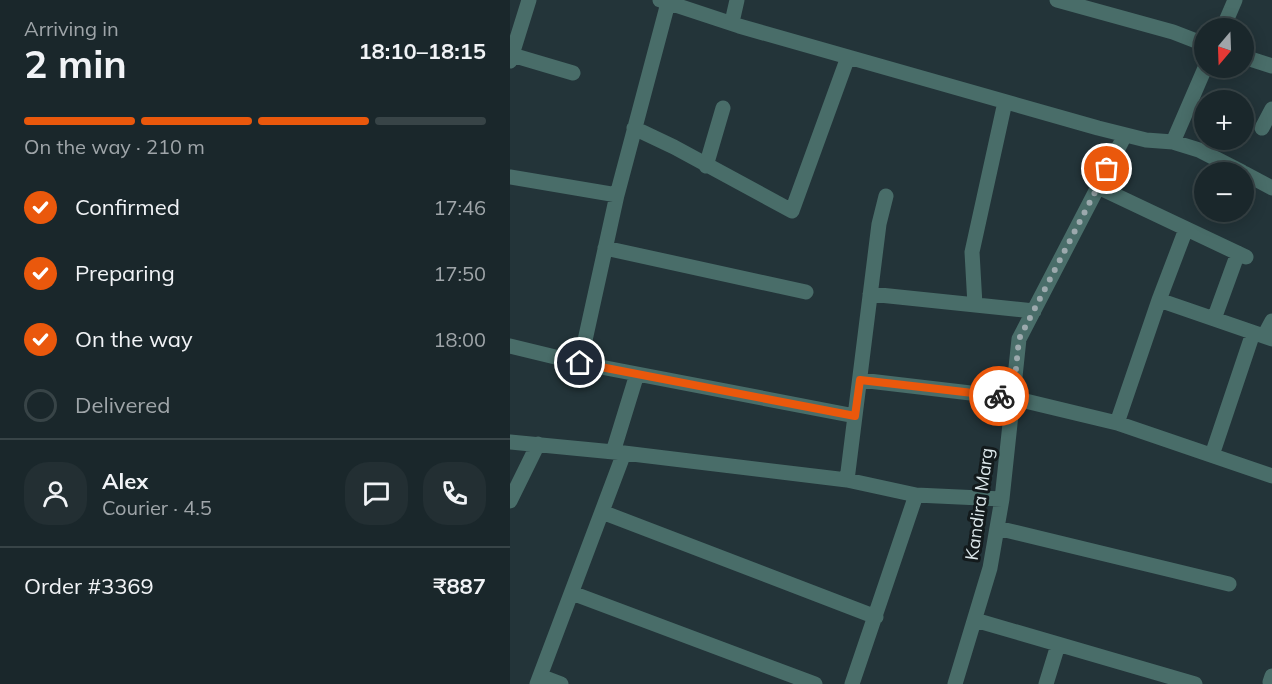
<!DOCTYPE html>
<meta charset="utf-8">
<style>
:root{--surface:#1a272b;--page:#232f33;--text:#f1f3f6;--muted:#9fa5a9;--line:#384447;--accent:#ea580c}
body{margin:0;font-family:Mulish,sans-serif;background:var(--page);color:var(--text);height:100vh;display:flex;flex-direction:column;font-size:22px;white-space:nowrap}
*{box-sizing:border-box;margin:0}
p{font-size:20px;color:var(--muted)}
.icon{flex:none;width:33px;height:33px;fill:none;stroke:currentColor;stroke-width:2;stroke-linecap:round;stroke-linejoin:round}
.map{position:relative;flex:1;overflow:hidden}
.sheet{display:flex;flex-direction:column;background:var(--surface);width:510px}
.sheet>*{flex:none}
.needle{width:39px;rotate:199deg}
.controls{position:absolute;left:684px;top:18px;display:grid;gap:12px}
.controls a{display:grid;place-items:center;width:60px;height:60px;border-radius:50%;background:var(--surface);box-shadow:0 3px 15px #0003,0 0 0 2px var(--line);font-size:30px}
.pin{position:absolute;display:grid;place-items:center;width:51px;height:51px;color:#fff;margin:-26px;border:3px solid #fff;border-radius:50%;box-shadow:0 2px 6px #0007}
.courier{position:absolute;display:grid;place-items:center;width:60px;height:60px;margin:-30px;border:4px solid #ea580c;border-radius:50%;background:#fff;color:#222;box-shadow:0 2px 8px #0007}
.overview em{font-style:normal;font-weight:700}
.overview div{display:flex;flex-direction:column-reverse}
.overview{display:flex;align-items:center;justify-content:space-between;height:102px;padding:0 24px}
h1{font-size:39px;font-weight:700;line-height:45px}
.bar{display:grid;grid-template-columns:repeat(4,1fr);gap:9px 6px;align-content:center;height:72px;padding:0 24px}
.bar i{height:8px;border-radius:4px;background:var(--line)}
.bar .active{background:var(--accent)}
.bar p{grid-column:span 4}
.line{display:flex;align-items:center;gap:15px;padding:0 24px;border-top:2px solid var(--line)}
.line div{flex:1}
.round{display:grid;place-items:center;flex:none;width:63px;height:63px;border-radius:24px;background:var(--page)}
ol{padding:0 24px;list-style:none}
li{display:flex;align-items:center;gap:18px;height:66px}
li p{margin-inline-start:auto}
li .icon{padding:6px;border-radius:50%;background:var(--accent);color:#fff;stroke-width:4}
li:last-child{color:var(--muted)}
li i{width:33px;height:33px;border:3px solid var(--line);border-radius:50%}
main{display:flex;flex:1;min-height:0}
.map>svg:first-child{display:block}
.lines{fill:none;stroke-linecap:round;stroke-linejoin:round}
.minor{stroke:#496d69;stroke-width:15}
.done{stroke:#9ca9ad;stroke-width:6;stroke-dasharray:0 10.8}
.route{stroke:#ea580c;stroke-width:8}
.labels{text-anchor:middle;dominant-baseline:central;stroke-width:6;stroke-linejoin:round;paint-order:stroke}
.street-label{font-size:18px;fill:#dde8eb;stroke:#131a1c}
</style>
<main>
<section class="sheet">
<div class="overview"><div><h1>2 min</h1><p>Arriving in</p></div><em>18:10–18:15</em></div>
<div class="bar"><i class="active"></i><i class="active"></i><i class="active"></i><i></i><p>On the way · 210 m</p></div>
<ol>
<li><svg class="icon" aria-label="check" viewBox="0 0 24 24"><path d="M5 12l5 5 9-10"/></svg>Confirmed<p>17:46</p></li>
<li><svg class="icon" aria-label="check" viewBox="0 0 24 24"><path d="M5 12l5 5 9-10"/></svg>Preparing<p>17:50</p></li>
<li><svg class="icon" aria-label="check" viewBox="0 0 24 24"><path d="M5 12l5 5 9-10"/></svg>On the way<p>18:00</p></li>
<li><i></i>Delivered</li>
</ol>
<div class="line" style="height:108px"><a class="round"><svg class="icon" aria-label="person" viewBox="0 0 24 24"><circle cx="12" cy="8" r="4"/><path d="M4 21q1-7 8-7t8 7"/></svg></a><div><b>Alex</b><p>Courier · 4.5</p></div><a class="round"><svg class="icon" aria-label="chat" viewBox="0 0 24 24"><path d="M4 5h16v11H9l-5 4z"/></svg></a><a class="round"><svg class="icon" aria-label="phone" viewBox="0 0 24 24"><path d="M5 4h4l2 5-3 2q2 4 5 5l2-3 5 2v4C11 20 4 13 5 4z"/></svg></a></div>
<div class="line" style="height:78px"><div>Order #3369</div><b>₹887</b></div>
</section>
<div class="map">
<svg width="762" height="684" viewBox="0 0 762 684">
<rect width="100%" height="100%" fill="#233439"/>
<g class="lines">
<!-- minor -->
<path class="minor" d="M150,0L229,26L588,128L636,140L663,142L689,150L732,172
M547,0L663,32L694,44
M222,22L227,0
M713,28L725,0
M2,55L63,73
M734,57L762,66
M0,61L19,0
M124,128L164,147L282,211L338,57
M752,128L762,109
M663,142L695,68
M196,166L213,108
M734,173L762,188
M0,177L107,195
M588,187L736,257
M95,248L296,292
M360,294L524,311
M649,300L762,339
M465,305L462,252L495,102
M704,319L728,253
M754,336L762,321
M0,346L70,363L345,416
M70,363L107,195L158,3
M350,380L503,398L607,423L762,476
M607,423L649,300L676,229
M0,442L114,453L337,480L406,495L492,499
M103,452L127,374
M702,455L743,333
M337,480L369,224L376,196
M0,501L28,444
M92,512L366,617
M487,528L719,584
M62,593L305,684
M465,620L685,684
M30,676L51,684
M760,682L762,676
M27,684L114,453
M342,684L406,495
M445,684L480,568L492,499L509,339L615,135
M536,684L548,645"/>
</g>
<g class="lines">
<!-- done -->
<path class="done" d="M489,396L503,398L509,339L597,169"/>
<!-- route -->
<path class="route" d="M70,363L345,416L350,380L489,396"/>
</g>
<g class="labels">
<!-- street labels -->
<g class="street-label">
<text transform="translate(469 504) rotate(-82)">Kandira Marg</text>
</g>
</g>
</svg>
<div class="controls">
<a><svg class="needle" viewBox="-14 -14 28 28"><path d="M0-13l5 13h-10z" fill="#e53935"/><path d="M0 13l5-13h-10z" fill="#9fa5a9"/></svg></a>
<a>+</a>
<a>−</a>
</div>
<div class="pin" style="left:597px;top:169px;background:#ea580c"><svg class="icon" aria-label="bag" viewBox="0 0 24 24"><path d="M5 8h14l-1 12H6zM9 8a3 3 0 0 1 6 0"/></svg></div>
<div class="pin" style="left:70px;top:363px;background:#1f2937"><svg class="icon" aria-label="home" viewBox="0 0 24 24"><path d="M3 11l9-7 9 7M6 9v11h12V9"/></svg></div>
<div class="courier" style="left:489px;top:396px"><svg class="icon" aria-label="bike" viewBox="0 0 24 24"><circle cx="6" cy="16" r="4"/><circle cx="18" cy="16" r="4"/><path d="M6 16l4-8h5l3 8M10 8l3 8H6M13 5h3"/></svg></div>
</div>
</main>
